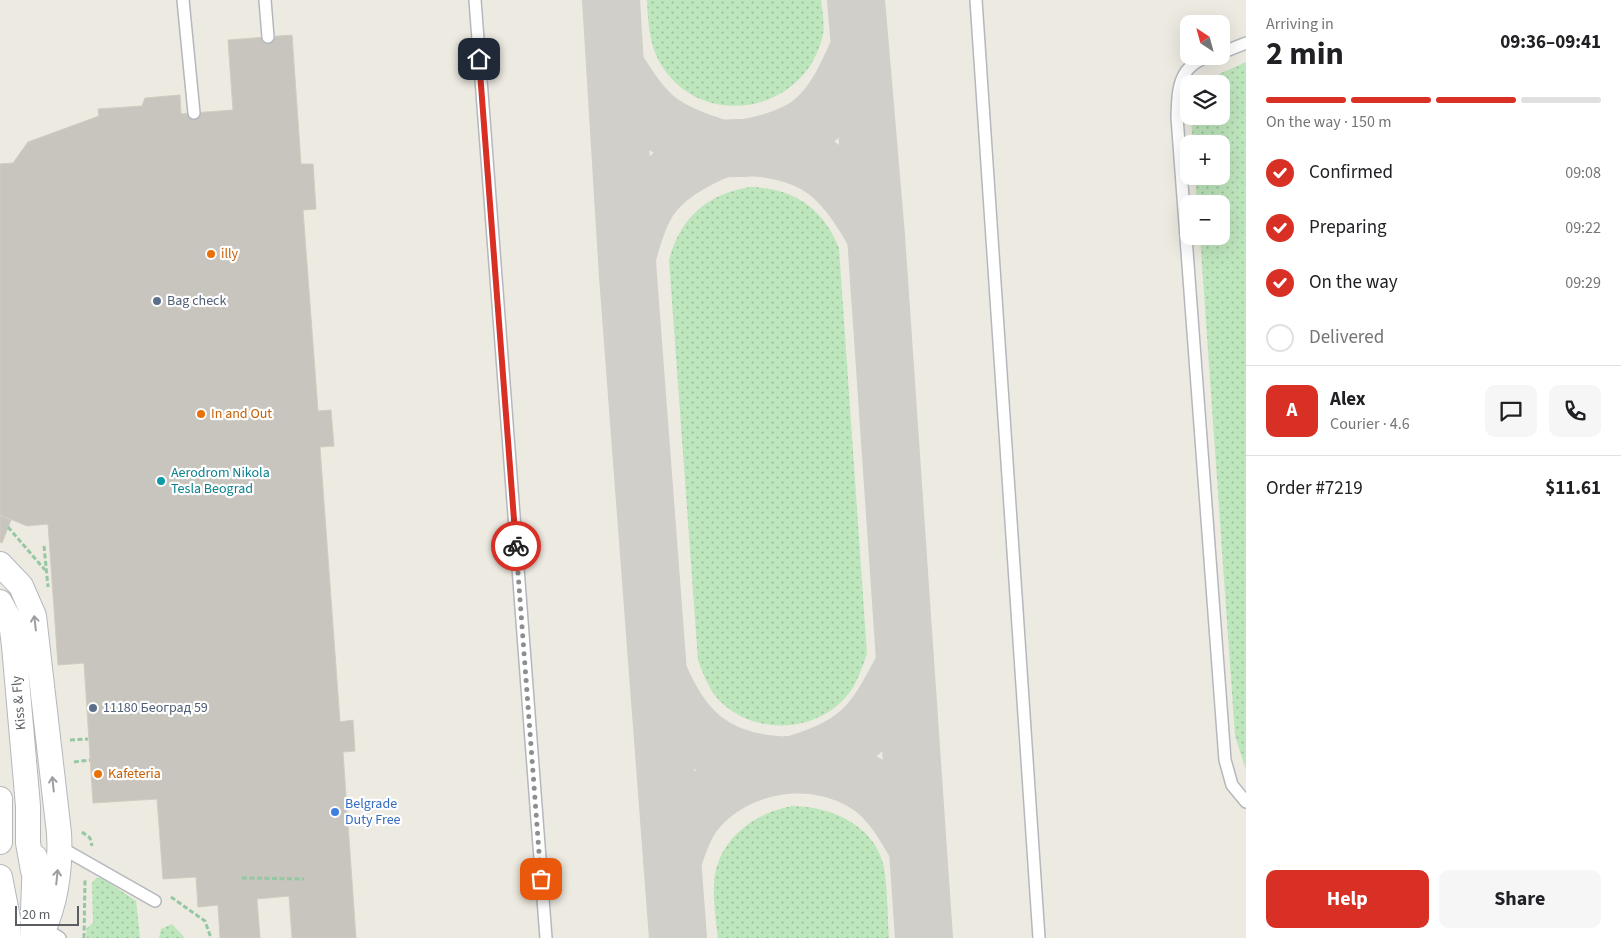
<!DOCTYPE html>
<meta charset="utf-8">
<style>
:root{--surface:#fff;--page:#f6f6f6;--text:#202124;--muted:#757577;--line:#e0e0e0;--accent:#d93025}
body{margin:0;font-family:"Source Sans 3",sans-serif;background:var(--page);color:var(--text);height:100vh;display:flex;flex-direction:column;font-size:19px;white-space:nowrap}
*{box-sizing:border-box;margin:0}
p{font-size:16px;color:var(--muted)}
.icon{flex:none;width:28px;height:28px;fill:none;stroke:currentColor;stroke-width:2;stroke-linecap:round;stroke-linejoin:round}
.map{position:relative;flex:1;overflow:hidden}
.details{display:flex;flex-direction:column;background:var(--surface);width:375px}
.details>*{flex:none}
.needle{width:32px;rotate:324deg}
.controls{position:absolute;left:1180px;top:15px;display:grid;gap:10px}
.controls a{display:grid;place-items:center;width:50px;height:50px;border-radius:10px;background:var(--surface);box-shadow:0 5px 20px #0002;font-size:25px}
.scale{position:absolute;left:15px;bottom:12px;width:64px;box-sizing:border-box;padding-left:5px;border:2px solid #5a5e63;border-top:0;font-size:14px;line-height:18px;white-space:nowrap;color:#5a5e63;-webkit-text-stroke:4px #fff;paint-order:stroke}
.pin{position:absolute;display:grid;place-items:center;width:42px;height:42px;color:#fff;margin:-21px;border-radius:10px;box-shadow:0 2px 8px #0006}
.courier{position:absolute;display:grid;place-items:center;width:50px;height:50px;margin:-25px;border:4px solid #d93025;border-radius:50%;background:#fff;color:#222;box-shadow:0 1px 6px #0007}
.head em{font-style:normal;font-weight:700}
.head div{display:flex;flex-direction:column-reverse}
.head{display:flex;align-items:center;justify-content:space-between;height:85px;padding:0 20px}
h1{font-size:32px;font-weight:700;line-height:38px}
.bar{display:grid;grid-template-columns:repeat(4,1fr);gap:8px 5px;align-content:center;height:60px;padding:0 20px}
.bar i{height:6px;border-radius:4px;background:var(--line)}
.bar .current{background:var(--accent)}
.bar p{grid-column:span 4}
.line{display:flex;align-items:center;gap:12px;padding:0 20px;border-top:1px solid var(--line)}
.line div{flex:1}
.round{display:grid;place-items:center;flex:none;width:52px;height:52px;border-radius:10px;background:var(--page)}
ol{padding:0 20px;list-style:none}
li{display:flex;align-items:center;gap:15px;height:55px}
li p{margin-inline-start:auto}
li .icon{padding:5px;border-radius:50%;background:var(--accent);color:#fff;stroke-width:4}
li:last-child{color:var(--muted)}
li i{width:28px;height:28px;border:2px solid var(--line);border-radius:50%}
.action{display:flex;gap:10px;margin-top:auto;padding:10px 20px}
.action a{flex:1;height:58px;border-radius:10px;background:var(--accent);color:#fff;font-size:20px;font-weight:700;line-height:58px;text-align:center}
.action a+a{background:var(--page);color:var(--text)}
main{display:flex;flex:1;min-height:0}
.map>svg:first-child{display:block}
.grass{fill:url(#grass-dots)}
.lines{fill:none;stroke-linecap:round;stroke-linejoin:round}
.taxiway{stroke:#d0cfca;stroke-width:58}
.building{fill:#c8c5be;stroke:#d2ccc0}
.service-casing{stroke:#b4b8bd;stroke-width:14}
.minor-casing{stroke:#b4b8bd;stroke-width:26}
.path{stroke:#95c7a2;stroke-width:3;stroke-dasharray:5 2.5;stroke-linecap:butt}
.service{stroke:#fff;stroke-width:11}
.minor{stroke:#fff;stroke-width:24}
.oneway{stroke:#9c9ea1}
.done{stroke:#8d8f8f;stroke-width:5;stroke-dasharray:0 9}
.route{stroke:#d93025;stroke-width:6}
.food-dot{fill:#e8710a;stroke:#fff;stroke-width:2}
.service-dot{fill:#5c6f8a;stroke:#fff;stroke-width:2}
.culture-dot{fill:#0f9aa8;stroke:#fff;stroke-width:2}
.shop-dot{fill:#3f7fe0;stroke:#fff;stroke-width:2}
.labels{text-anchor:middle;dominant-baseline:central;stroke-width:4.5;stroke-linejoin:round;paint-order:stroke}
.food-label{font-size:14px;fill:#c56008;stroke:#fff;text-anchor:start}
.service-label{font-size:14px;fill:#4e5e75;stroke:#fff;text-anchor:start}
.culture-label{font-size:14px;fill:#0d838f;stroke:#fff;text-anchor:start}
.street-label{font-size:14px;fill:#5a5e63;stroke:#fff}
.shop-label{font-size:14px;fill:#366cbe;stroke:#fff;text-anchor:start}
</style>
<main>
<div class="map">
<svg width="1246" height="938" viewBox="0 0 1246 938">
<defs>
<pattern id="grass-dots" width="8" height="8" patternUnits="userSpaceOnUse" patternTransform="scale(1.25)"><rect width="8" height="8" fill="#bee6bd"/><path d="M2 2h.1M6 6h.1" fill="none" stroke="#9dbe9d" stroke-width="1.8" stroke-linecap="round"/></pattern>
</defs>
<rect width="100%" height="100%" fill="#edeae1"/>
<!-- grass -->
<path class="grass" d="M647,0H821C822,10 825,24 823,34C807,113 701,133 660,63C649,44 648,21 647,0Z
M1246,62V770L1235,736L1200,236H1221V204H1197L1195,176H1221V144H1193L1191,118L1192,116H1221V84H1211L1219,74Z
M750,187C793,188 823,208 839,248L867,654C862,667 858,681 850,692C819,734 752,737 717,698C708,687 703,674 698,660L669,260C680,218 707,194 750,187Z
M792,806C830,806 876,825 884,868C888,891 887,915 889,938H718C716,920 713,902 714,884C716,841 753,813 792,806Z
M96,878H102L136,901L140,938H87L86,929L93,923L92,883Z
M172,924L185,938H159L161,929Z"/>
<g class="lines">
<!-- taxiway -->
<path class="taxiway" d="M611,0L628,276L678,938
M856,0L876,236L924,938
M615,66C647,118 661,131 721,149
M751,147C819,152 845,179 876,236
M628,253C640,209 650,186 691,163C700,158 712,151 722,149C732,147 742,149 752,147C772,143 800,134 815,120C836,102 848,74 859,49
M659,675C682,731 714,760 776,765
M799,763C863,744 876,720 905,664
M672,862C678,845 683,827 694,813C735,761 816,749 870,786C891,800 905,826 917,846"/>
</g>
<!-- building -->
<path class="building" d="M292,35L301,164H313L316,209L303,210L318,411L331,410L334,446L320,447L340,722L353,720L355,751L343,752L356,938H292L289,896L257,899L260,938H220L218,905L198,907L196,877L163,879L157,799L93,803L84,663L58,665L48,524L27,526L0,515V164L13,163L28,142L99,116L98,109L142,106L145,98L180,95L181,114L233,110L228,40Z
M0,515L11,520L2,543L0,542Z"/>
<g class="lines">
<defs>
<path id="service" d="M183,0L194,113
M265,0L268,37
M475,0L546,938
M976,0L1039,938
M1221,53L1246,43
M1210,56C1178,66 1178,88 1177,117L1225,760L1232,785L1246,802
M60,847L155,901
M45,928L60,938"/>
<path id="minor" d="M0,564L21,586L34,616L59,833C61,867 56,908 39,938
M0,602L11,622L14,646L28,806V843L33,871
M0,799V842
M0,877L8,918V938
M32,938L35,857"/>
</defs>
<!-- service casing -->
<use href="#service" class="service-casing"/>
<!-- minor casing -->
<use href="#minor" class="minor-casing"/>
<!-- path -->
<path class="path" d="M8,527L45,570
M44,546L48,587
M70,740L88,739
M74,762L90,760
M82,832L90,838L92,846
M242,878L304,879
M171,897L205,921L211,938
M84,938L85,879"/>
<!-- service -->
<use href="#service" class="service"/>
<!-- minor -->
<use href="#minor" class="minor"/>
</g>
<!-- one-way arrows -->
<defs><path id="oneway-shaft" d="M-6 0H5M1.5-3L5.5 0L1.5 3" fill="none" stroke-width="1.6" stroke-linecap="round" stroke-linejoin="round" transform="scale(1.25)"/></defs>
<g class="oneway">
<use href="#oneway-shaft" transform="translate(35 623) rotate(-97)"/>
<use href="#oneway-shaft" transform="translate(53 784) rotate(-96)"/>
<use href="#oneway-shaft" transform="translate(57 877) rotate(-84)"/>
</g>
<g class="lines">
<!-- done -->
<path class="done" d="M516,546L541,879"/>
<!-- route -->
<path class="route" d="M479,59L516,546"/>
</g>
<!-- markers -->
<g class="food-dot">
<circle cx="211" cy="254" r="5"/>
<circle cx="201" cy="414" r="5"/>
<circle cx="98" cy="774" r="5"/>
</g>
<g class="service-dot">
<circle cx="157" cy="301" r="5"/>
<circle cx="93" cy="708" r="5"/>
</g>
<circle class="culture-dot" cx="161" cy="481" r="5"/>
<circle class="shop-dot" cx="335" cy="812" r="5"/>
<g class="labels">
<!-- food labels -->
<g class="food-label">
<text x="221" y="254">illy</text>
<text x="211" y="414">In and Out</text>
<text x="108" y="774">Kafeteria</text>
</g>
<!-- service labels -->
<g class="service-label">
<text x="167" y="301">Bag check</text>
<text x="103" y="708">11180 Београд 59</text>
</g>
<!-- culture labels -->
<g class="culture-label">
<text x="171" y="473">Aerodrom Nikola<tspan x="171" dy="16">Tesla Beograd</tspan></text>
</g>
<!-- street labels -->
<g class="street-label">
<text transform="translate(19 703) rotate(-95)">Kiss &amp; Fly</text>
</g>
<!-- shop labels -->
<g class="shop-label">
<text x="345" y="804">Belgrade<tspan x="345" dy="16">Duty Free</tspan></text>
</g>
</g>
</svg>
<div class="controls">
<a><svg class="needle" viewBox="-14 -14 28 28"><path d="M0-13l5 13h-10z" fill="#e53935"/><path d="M0 13l5-13h-10z" fill="#757577"/></svg></a>
<a><svg class="icon" aria-label="layers" viewBox="0 0 24 24"><path d="M12 4l9 5-9 5-9-5zM3 14l9 5 9-5"/></svg></a>
<a>+</a>
<a>−</a>
</div>
<div class="scale">20 m</div>
<div class="pin" style="left:541px;top:879px;background:#ea580c"><svg class="icon" aria-label="bag" viewBox="0 0 24 24"><path d="M5 8h14l-1 12H6zM9 8a3 3 0 0 1 6 0"/></svg></div>
<div class="pin" style="left:479px;top:59px;background:#1f2937"><svg class="icon" aria-label="home" viewBox="0 0 24 24"><path d="M3 11l9-7 9 7M6 9v11h12V9"/></svg></div>
<div class="courier" style="left:516px;top:546px"><svg class="icon" aria-label="bike" viewBox="0 0 24 24"><circle cx="6" cy="16" r="4"/><circle cx="18" cy="16" r="4"/><path d="M6 16l4-8h5l3 8M10 8l3 8H6M13 5h3"/></svg></div>
</div>
<section class="details">
<div class="head"><div><h1>2 min</h1><p>Arriving in</p></div><em>09:36–09:41</em></div>
<div class="bar"><i class="current"></i><i class="current"></i><i class="current"></i><i></i><p>On the way · 150 m</p></div>
<ol>
<li><svg class="icon" aria-label="check" viewBox="0 0 24 24"><path d="M5 12l5 5 9-10"/></svg>Confirmed<p>09:08</p></li>
<li><svg class="icon" aria-label="check" viewBox="0 0 24 24"><path d="M5 12l5 5 9-10"/></svg>Preparing<p>09:22</p></li>
<li><svg class="icon" aria-label="check" viewBox="0 0 24 24"><path d="M5 12l5 5 9-10"/></svg>On the way<p>09:29</p></li>
<li><i></i>Delivered</li>
</ol>
<div class="line" style="height:90px"><b class="round" style="background:var(--accent);color:#fff">A</b><div><b>Alex</b><p>Courier · 4.6</p></div><a class="round"><svg class="icon" aria-label="chat" viewBox="0 0 24 24"><path d="M4 5h16v11H9l-5 4z"/></svg></a><a class="round"><svg class="icon" aria-label="phone" viewBox="0 0 24 24"><path d="M5 4h4l2 5-3 2q2 4 5 5l2-3 5 2v4C11 20 4 13 5 4z"/></svg></a></div>
<div class="line" style="height:65px"><div>Order #7219</div><b>$11.61</b></div>
<div class="action"><a>Help</a><a>Share</a></div>
</section>
</main>
